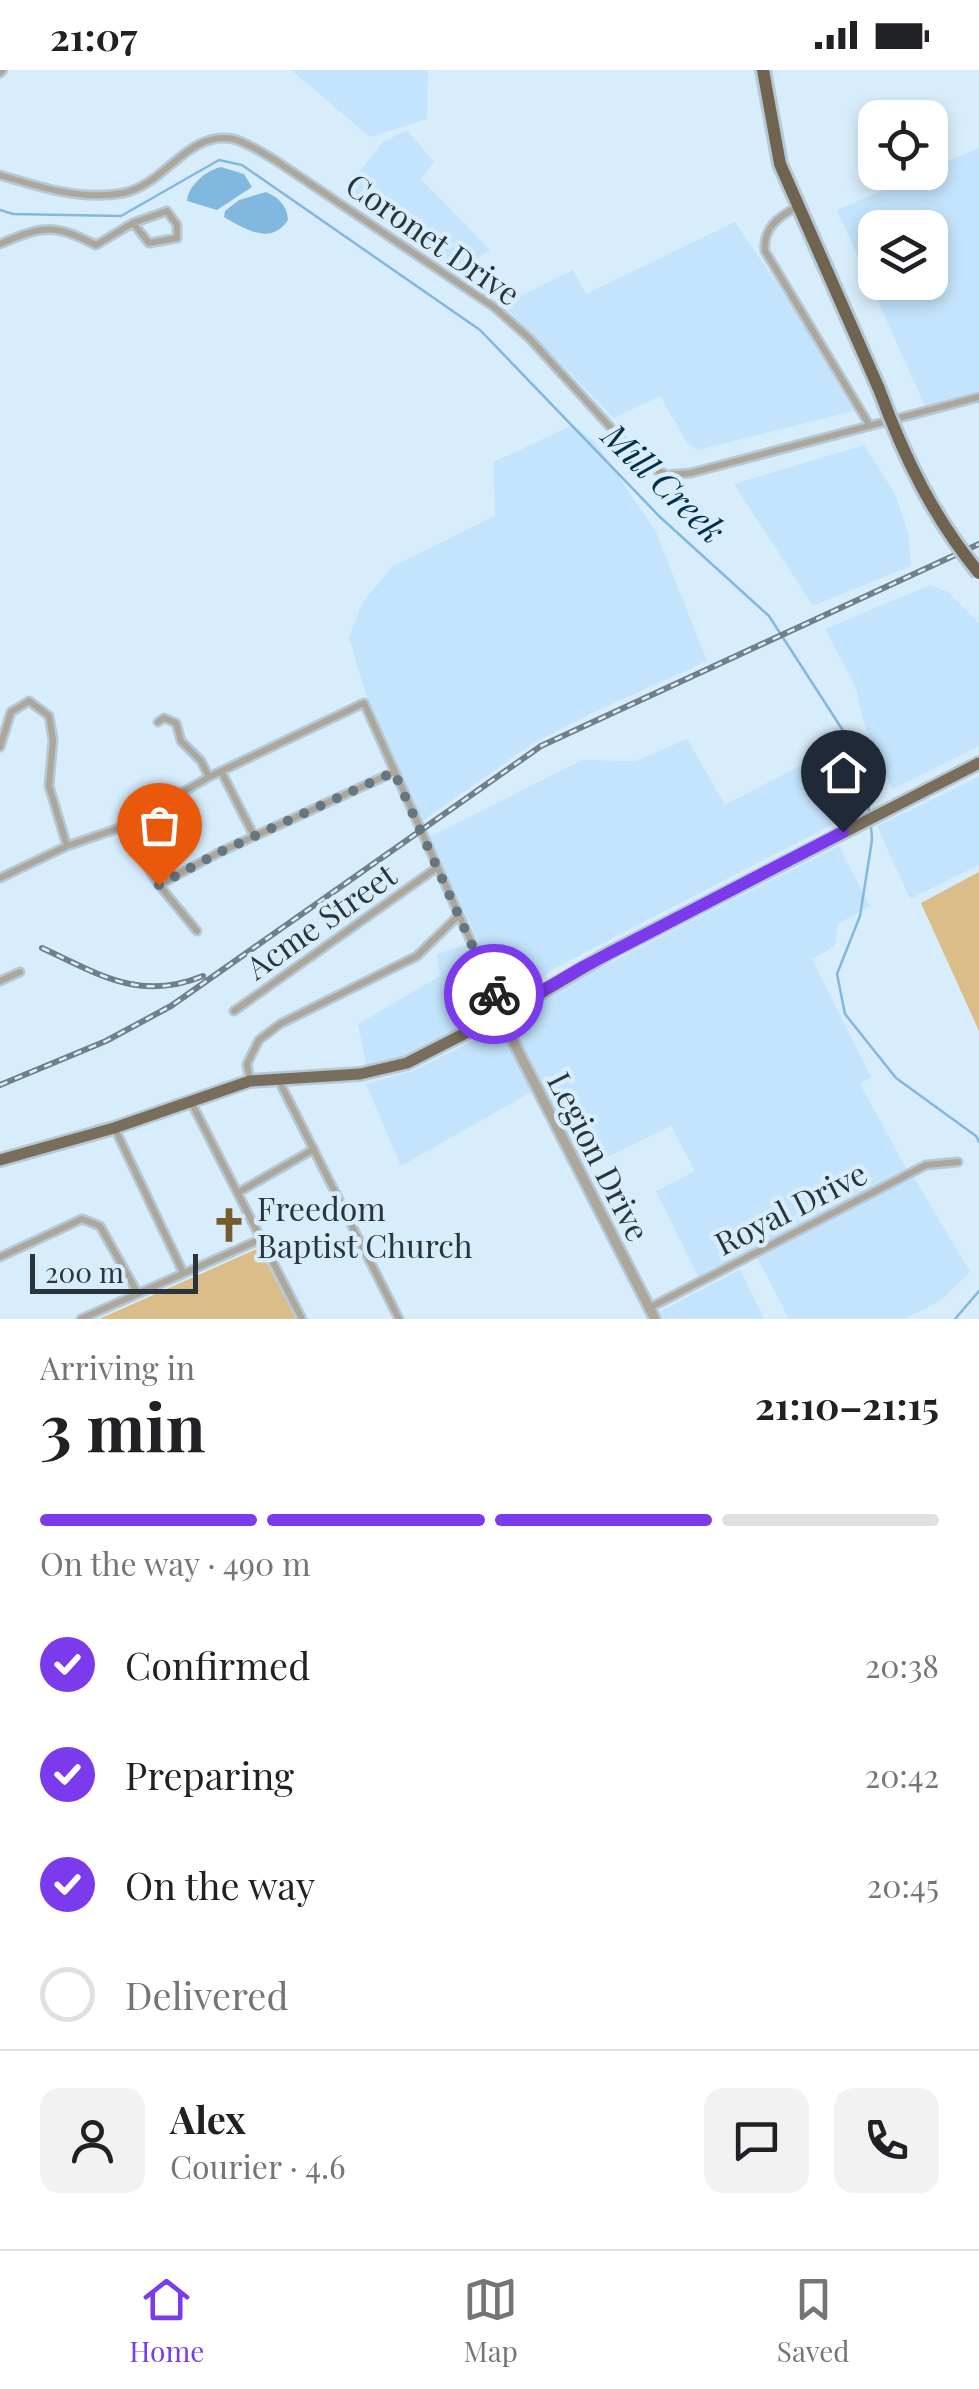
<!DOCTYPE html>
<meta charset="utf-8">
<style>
:root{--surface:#fff;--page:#f2f2f2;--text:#202124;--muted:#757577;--line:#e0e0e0;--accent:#7c3aed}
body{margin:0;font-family:"Playfair Display",serif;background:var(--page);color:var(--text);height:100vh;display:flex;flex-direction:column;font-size:38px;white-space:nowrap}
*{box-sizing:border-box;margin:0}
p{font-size:32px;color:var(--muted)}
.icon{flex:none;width:55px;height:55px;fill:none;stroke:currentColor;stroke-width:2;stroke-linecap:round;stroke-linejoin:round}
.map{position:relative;height:1249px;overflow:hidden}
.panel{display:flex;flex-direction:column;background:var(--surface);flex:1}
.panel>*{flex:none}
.buttons{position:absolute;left:858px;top:30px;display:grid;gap:20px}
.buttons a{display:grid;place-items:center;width:90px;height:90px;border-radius:20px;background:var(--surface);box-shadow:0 5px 15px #0003;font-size:50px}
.scale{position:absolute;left:30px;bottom:25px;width:168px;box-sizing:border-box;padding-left:10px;border:5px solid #2a343b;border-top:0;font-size:28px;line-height:35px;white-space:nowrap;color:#2a343b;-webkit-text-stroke:8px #d8edfc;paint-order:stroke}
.pin{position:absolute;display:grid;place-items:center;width:85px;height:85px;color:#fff;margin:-102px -42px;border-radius:50% 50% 50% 0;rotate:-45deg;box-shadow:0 0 10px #0007}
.pin .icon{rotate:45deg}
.courier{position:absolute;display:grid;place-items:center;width:100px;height:100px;margin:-50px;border:8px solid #7c3aed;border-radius:50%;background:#fff;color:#222;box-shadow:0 2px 12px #0007}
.headline em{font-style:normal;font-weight:700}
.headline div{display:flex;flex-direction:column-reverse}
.headline{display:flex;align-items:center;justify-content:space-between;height:170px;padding:0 40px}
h1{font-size:65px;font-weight:700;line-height:75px}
.bar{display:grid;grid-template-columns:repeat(4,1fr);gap:15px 10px;align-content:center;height:120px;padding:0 40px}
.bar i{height:12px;border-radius:8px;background:var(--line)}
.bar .active{background:var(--accent)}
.bar p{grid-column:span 4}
.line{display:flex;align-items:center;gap:25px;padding:0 40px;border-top:2px solid var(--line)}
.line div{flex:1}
.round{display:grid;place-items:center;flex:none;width:105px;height:105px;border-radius:20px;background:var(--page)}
ol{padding:0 40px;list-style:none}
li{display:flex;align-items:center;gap:30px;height:110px}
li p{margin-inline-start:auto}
li .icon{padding:10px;border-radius:50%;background:var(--accent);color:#fff;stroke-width:4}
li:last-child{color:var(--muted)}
li i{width:55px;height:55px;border:5px solid var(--line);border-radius:50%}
.status{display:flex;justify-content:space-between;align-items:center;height:70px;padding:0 50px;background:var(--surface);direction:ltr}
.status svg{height:28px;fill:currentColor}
.tabs{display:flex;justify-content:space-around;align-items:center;height:140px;border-top:2px solid var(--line);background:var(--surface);font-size:28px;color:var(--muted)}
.tabs a{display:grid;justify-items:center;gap:5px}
.tabs .active{color:var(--accent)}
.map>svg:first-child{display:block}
.built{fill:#c3e4fc;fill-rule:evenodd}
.green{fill:#dabd88}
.water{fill:#80b8df}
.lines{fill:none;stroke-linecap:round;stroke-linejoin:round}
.stream{stroke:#80b8df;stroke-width:2.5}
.minor-casing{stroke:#b5c8d5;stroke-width:11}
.tertiary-casing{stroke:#b5c8d5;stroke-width:14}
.primary-casing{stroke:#b5c8d5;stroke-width:16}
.trunk-casing{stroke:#b5c8d5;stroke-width:18}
.minor{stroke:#aca69b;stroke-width:6}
.tertiary{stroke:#aca69b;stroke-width:9}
.primary{stroke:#796e5b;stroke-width:11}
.trunk{stroke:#706450;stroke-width:12}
.rail-casing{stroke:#707f89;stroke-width:6}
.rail{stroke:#d8edfc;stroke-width:2.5;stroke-dasharray:8;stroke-linecap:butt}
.trunk-bridge-casing{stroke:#b5c8d5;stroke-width:18;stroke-linecap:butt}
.trunk-bridge{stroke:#706450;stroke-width:12}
.done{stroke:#67757f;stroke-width:10;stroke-dasharray:0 18}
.route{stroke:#7c3aed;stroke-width:12}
.labels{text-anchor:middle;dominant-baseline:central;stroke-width:9;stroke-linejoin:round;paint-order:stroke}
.street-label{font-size:32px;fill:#2a343b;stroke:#d8edfc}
.poi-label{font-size:32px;fill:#2a343b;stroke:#d8edfc;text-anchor:start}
.water-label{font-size:35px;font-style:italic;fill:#002e48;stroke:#d8edfc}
</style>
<div class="status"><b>21:07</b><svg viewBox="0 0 49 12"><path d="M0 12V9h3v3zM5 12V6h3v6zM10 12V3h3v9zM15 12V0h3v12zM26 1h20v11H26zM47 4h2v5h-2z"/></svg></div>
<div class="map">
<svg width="979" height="1249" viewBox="0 0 979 1249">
<rect width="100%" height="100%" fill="#d8edfc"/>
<!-- built -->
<path class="built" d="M291,0H428L427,49L370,67Z
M407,60L434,92L421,109L490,180L457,201L344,121L383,72Z
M979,78V321L925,336L837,140L923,103L930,102V99ZM875,158H930V212H875Z
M735,152L793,237L854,341L698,380L688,374L660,326L614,348L503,235L573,200L586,224Z
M573,355L596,373L656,462L707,591L588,645L532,674L421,752L368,631L349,568L362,533L393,496L495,446L494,392Z
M864,375L895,424L908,462L911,496L813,536L734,414Z
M930,515L948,522L979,553V676L893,719L879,693L863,650L855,615L825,559Z
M687,669L725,735L809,691L839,751L559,896L515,926L453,962L405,987L366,994L358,954L440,906L437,884L478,871L430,767L582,690L636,691Z
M979,707V795L910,829L877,756Z
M839,776L870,836L838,854L835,876L812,889L871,1007L860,1014L907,1100L698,1206L656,1121L695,1101L671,1056L573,1104L533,1021L401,1096L366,1014L413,1001L435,990L528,942L584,906Z
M913,1106L970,1202L940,1231L905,1249H789L757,1187Z
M740,1199L764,1249H664L660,1242Z"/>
<!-- green -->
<path class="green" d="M979,802V961L921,833Z
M259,1178L296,1249H99Z"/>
<!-- water -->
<path class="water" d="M221,97L244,104L252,117L217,140L187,131C188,116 206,100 221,97Z
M266,122C279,128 287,135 288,150C271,176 245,159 224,147L225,141L239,130Z"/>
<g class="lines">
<!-- stream -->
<path class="stream" d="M0,140L13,144L121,146L219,90L242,95L480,260L660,447L769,546L842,659L868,722L869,743
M871,756L872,770L860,846L837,904L845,944L896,1008L976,1066L979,1072
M955,1249L979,1221"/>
<defs>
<path id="minor" d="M0,3L3,0
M0,105C39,117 82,131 123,123C165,115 188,60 233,69C247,72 262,83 275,90L494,237L530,269L643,393L667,405L691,403L979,327
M797,137C778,147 763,158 765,181L870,356
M0,174C44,155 54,154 96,175L133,153L167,141L177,155V168L149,173L133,153
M158,652L164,648L176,653L181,671L201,691L209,707
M0,677L11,642L29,631L49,646L53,670L49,716L67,776
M221,701L254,766
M122,757L159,815L197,861
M0,808L67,776L122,757L209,707L364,633L503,943
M159,815L220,782L394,702
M0,911L20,902
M234,941L435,799
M278,1009L399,1249
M250,1011L247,994L259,970L280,954L417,886L458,846
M191,1032L302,1249
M115,1059L183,1202
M239,1122L314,1079
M0,1187L82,1149L100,1156L137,1222
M649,1238L926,1095L958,1092
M81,1249L261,1169"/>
<path id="tertiary" d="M503,944L512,969L655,1249"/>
<path id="primary" d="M0,1090L114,1058L250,1011L360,1004L407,993L526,932L607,884L979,693"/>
<path id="trunk" d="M763,0L780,94L879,319"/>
</defs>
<!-- minor casing -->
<use href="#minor" class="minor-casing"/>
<!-- tertiary casing -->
<use href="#tertiary" class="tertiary-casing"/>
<!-- primary casing -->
<use href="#primary" class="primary-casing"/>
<!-- trunk casing -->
<use href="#trunk" class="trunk-casing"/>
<!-- minor -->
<use href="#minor" class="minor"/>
<!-- tertiary -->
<use href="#tertiary" class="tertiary"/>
<!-- primary -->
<use href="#primary" class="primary"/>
<!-- trunk -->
<use href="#trunk" class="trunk"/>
<defs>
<path id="rail" d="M42,878C99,904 139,932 203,906
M0,1015L106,971L171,936L541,676L979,474"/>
</defs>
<!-- rail casing -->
<use href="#rail" class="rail-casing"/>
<!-- rail -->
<use href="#rail" class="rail"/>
<defs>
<path id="trunk-bridge" d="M879,319C904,387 933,447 979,503"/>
</defs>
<!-- trunk-bridge casing -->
<use href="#trunk-bridge" class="trunk-bridge-casing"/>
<!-- trunk-bridge -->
<use href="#trunk-bridge" class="trunk-bridge"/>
</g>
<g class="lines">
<!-- done -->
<path class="done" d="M159,815L220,782L394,702L494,924"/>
<!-- route -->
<path class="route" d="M494,924L503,944L583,897L843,762"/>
</g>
<!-- icons -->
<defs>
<symbol id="church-bare" viewBox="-9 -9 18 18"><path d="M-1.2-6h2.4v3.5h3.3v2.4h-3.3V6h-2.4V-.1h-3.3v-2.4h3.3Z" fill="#755c2d" stroke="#d8edfc" stroke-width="2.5" paint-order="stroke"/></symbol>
</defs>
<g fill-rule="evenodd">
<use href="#church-bare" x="204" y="1130" width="50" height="50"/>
</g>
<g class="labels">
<!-- street labels -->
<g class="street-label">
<text transform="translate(434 168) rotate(35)">Coronet Drive</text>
<text transform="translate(320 850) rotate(-35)">Acme Street</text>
<text transform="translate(600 1086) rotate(63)">Legion Drive</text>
<text transform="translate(790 1137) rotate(-27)">Royal Drive</text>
</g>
<!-- poi labels -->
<g class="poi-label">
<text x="257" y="1137">Freedom<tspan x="257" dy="37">Baptist Church</tspan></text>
</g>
<!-- water labels -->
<g class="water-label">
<text transform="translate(665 412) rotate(44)">Mill Creek</text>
</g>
</g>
</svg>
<div class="buttons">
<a><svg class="icon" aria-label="locate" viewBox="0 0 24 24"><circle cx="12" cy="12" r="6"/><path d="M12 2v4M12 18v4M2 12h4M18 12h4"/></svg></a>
<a><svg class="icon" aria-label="layers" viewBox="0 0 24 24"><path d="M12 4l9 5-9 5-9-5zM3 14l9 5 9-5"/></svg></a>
</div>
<div class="scale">200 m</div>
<div class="pin" style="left:159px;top:815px;background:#ea580c"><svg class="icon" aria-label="bag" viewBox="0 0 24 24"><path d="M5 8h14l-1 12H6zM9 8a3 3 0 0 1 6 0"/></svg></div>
<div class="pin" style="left:843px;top:762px;background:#1f2937"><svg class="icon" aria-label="home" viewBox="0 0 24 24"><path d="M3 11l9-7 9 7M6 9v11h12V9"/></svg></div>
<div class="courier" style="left:494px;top:924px"><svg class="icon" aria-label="bike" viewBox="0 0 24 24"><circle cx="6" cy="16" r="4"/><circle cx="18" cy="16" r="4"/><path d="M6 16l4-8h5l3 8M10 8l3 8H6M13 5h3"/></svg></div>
</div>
<section class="panel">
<div class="headline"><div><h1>3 min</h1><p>Arriving in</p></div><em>21:10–21:15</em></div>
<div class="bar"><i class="active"></i><i class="active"></i><i class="active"></i><i></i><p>On the way · 490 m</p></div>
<ol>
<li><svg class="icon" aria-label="check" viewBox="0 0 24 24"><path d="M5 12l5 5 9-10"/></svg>Confirmed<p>20:38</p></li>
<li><svg class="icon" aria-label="check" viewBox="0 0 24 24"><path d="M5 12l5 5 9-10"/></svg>Preparing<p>20:42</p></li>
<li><svg class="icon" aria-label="check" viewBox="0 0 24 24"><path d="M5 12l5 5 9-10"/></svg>On the way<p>20:45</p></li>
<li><i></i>Delivered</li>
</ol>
<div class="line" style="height:180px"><a class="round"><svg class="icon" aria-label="person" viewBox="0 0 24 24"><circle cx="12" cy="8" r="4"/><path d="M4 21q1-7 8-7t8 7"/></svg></a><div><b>Alex</b><p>Courier · 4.6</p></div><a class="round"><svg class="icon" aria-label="chat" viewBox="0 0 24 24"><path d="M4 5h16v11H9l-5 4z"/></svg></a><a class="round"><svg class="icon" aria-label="phone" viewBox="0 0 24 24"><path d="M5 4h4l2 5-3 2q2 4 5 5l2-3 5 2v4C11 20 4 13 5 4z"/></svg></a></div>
</section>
<nav class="tabs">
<a class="active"><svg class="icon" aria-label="home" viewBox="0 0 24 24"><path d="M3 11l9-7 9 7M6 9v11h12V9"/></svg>Home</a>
<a><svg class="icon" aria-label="map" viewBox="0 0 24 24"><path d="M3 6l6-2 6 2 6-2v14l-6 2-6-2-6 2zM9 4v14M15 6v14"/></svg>Map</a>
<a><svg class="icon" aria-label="saved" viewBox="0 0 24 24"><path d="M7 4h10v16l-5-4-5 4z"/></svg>Saved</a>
</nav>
